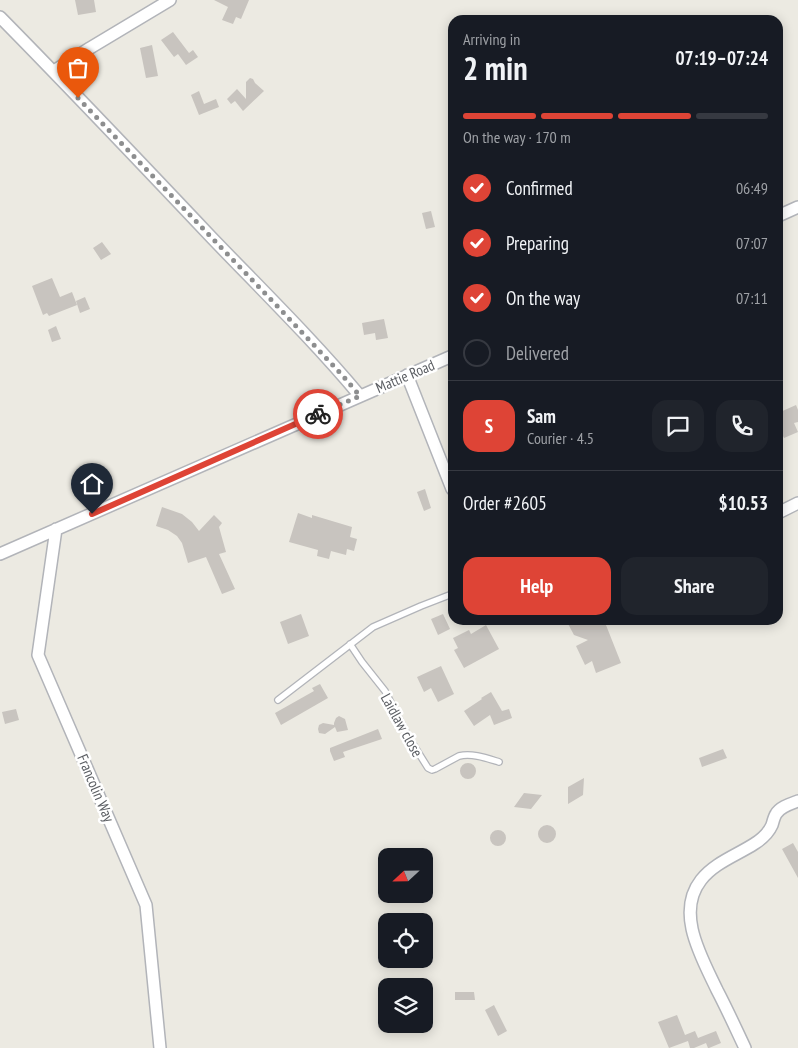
<!DOCTYPE html>
<meta charset="utf-8">
<style>
:root{--surface:#171b24;--page:#20242c;--text:#f1f3f6;--muted:#9ea1a6;--line:#363941;--accent:#de4436}
body{margin:0;font-family:"PT Sans Narrow",sans-serif;background:var(--page);color:var(--text);height:100vh;display:flex;flex-direction:column;font-size:19px;white-space:nowrap}
*{box-sizing:border-box;margin:0}
p{font-size:16px;color:var(--muted)}
.icon{flex:none;width:28px;height:28px;fill:none;stroke:currentColor;stroke-width:2;stroke-linecap:round;stroke-linejoin:round}
.map{position:relative;flex:1;overflow:hidden}
.panel{position:absolute;left:448px;top:15px;width:335px;height:610px;display:flex;flex-direction:column;background:var(--surface);border-radius:15px;box-shadow:0 2px 12px #0003}
.panel>*{flex:none}
.needle{width:32px;rotate:248deg}
.controls{position:absolute;left:378px;top:848px;display:grid;gap:10px}
.controls a{display:grid;place-items:center;width:55px;height:55px;border-radius:10px;background:var(--surface);box-shadow:0 2px 12px #0003;font-size:25px}
.pin{position:absolute;display:grid;place-items:center;width:42px;height:42px;color:#fff;margin:-51px -21px;border-radius:50% 50% 50% 0;rotate:-45deg;box-shadow:0 0 5px #0007}
.pin .icon{rotate:45deg}
.courier{position:absolute;display:grid;place-items:center;width:50px;height:50px;margin:-25px;border:4px solid #de4436;border-radius:50%;background:#fff;color:#222;box-shadow:0 1px 6px #0007}
.summary em{font-style:normal;font-weight:800}
.summary div{display:flex;flex-direction:column-reverse}
.summary{display:flex;align-items:center;justify-content:space-between;height:85px;padding:0 15px}
h1{font-size:32px;font-weight:800;line-height:38px}
.bar{display:grid;grid-template-columns:repeat(4,1fr);gap:8px 5px;align-content:center;height:60px;padding:0 15px}
.bar i{height:6px;border-radius:4px;background:var(--line)}
.bar .current{background:var(--accent)}
.bar p{grid-column:span 4}
.line{display:flex;align-items:center;gap:12px;padding:0 15px;border-top:1px solid var(--line)}
.line div{flex:1}
.round{display:grid;place-items:center;flex:none;width:52px;height:52px;border-radius:15px;background:var(--page)}
ol{padding:0 15px;list-style:none}
li{display:flex;align-items:center;gap:15px;height:55px}
li p{margin-inline-start:auto}
li .icon{padding:5px;border-radius:50%;background:var(--accent);color:#fff;stroke-width:4}
li:last-child{color:var(--muted)}
li i{width:28px;height:28px;border:2px solid var(--line);border-radius:50%}
.primary-button{display:flex;gap:10px;margin-top:auto;padding:10px 15px}
.primary-button a{flex:1;height:58px;border-radius:15px;background:var(--accent);color:#fff;font-size:20px;font-weight:800;line-height:58px;text-align:center}
.primary-button a+a{background:var(--page);color:var(--text)}
.map>svg:first-child{display:block}
.building{fill:#c8c4bf}
.lines{fill:none;stroke-linecap:round;stroke-linejoin:round}
.service-casing{stroke:#b2b4b9;stroke-width:8}
.minor-casing{stroke:#b2b4b9;stroke-width:14}
.service{stroke:#fff;stroke-width:5.5}
.minor{stroke:#fff;stroke-width:11}
.done{stroke:#8d8e8f;stroke-width:5;stroke-dasharray:0 9}
.route{stroke:#de4436;stroke-width:6}
.labels{text-anchor:middle;dominant-baseline:central;stroke-width:5;stroke-linejoin:round;paint-order:stroke}
.street-label{font-size:15px;fill:#5a5d62;stroke:#fff}
</style>
<div class="map">
<svg width="798" height="1048" viewBox="0 0 798 1048">
<rect width="100%" height="100%" fill="#eceae2"/>
<!-- building -->
<path class="building" d="M75,0H94L96,12L78,15Z
M214,0H249L241,19L236,17L233,24L222,20L228,7Z
M173,32L189,53L193,50L198,57L186,65L178,54L174,57L161,40Z
M152,45L158,76L146,78L140,48Z
M250,78L253,79L255,83L264,91L243,111L235,101L231,104L227,99L237,89L246,99V82Z
M199,91L204,104L216,99L219,107L199,115L191,95Z
M431,211L435,227L426,229L422,213Z
M102,242L111,254L101,260L93,248Z
M52,278L60,297L72,292L77,305L49,316L47,313L43,315L32,286Z
M85,297L90,309L80,313L76,301Z
M384,319L388,338L376,340L375,333L364,335L362,323Z
M56,326L61,339L52,342L48,330Z
M796,405L798,410V422L794,423L798,432L784,438L781,432L778,433V413Z
M425,489L431,508L424,511L417,492Z
M162,507L182,514L192,522L199,531L214,515L222,523L219,527L226,552L219,554L235,589L222,594L206,557L188,563L182,543L177,536L168,530L156,526Z
M298,513L312,518V515L352,527L350,537L357,539L354,551L347,549L346,555L331,551L329,559L317,556L318,550L289,542Z
M301,614L309,636L288,644L280,622Z
M443,614L450,629L438,635L431,619Z
M566,620H604L621,663L596,673L592,661L585,665L576,646L588,640L574,635Z
M486,625L499,649L464,668L454,650L458,648L453,638L469,630L471,634Z
M441,666L454,694L438,702L431,688L424,692L417,677Z
M320,684L328,698L281,725L275,713L314,691L312,688Z
M491,692L502,711L509,709L512,718L494,725L490,715L474,726L464,711L482,699L481,698Z
M16,709L19,720L5,724L2,712Z
M339,716L345,719L348,730L337,732L335,727L325,734L319,733L318,729L319,725L323,723L334,725V723L336,718Z
M378,729L382,739L343,752L345,757L334,761L330,751V748Z
M723,749L727,758L702,767L699,758Z
M460 771a8 8 0 1 1 16 0a8 8 0 1 1-16 0Z
M584,778L583,795L568,804V787Z
M524,793L542,795L531,809L514,807Z
M538 834a9 9 0 1 1 18 0a9 9 0 1 1-18 0Z
M490 838a8 8 0 1 1 16 0a8 8 0 1 1-16 0Z
M793,843L798,852V878L782,849Z
M455,992H474L475,1000H455Z
M494,1005L507,1031L498,1036L485,1010Z
M677,1015L685,1035L695,1031L698,1038L716,1031L721,1043L709,1048H708L706,1043L694,1048H690L688,1041L669,1048L658,1022Z"/>
<g class="lines">
<defs>
<path id="service" d="M350,644L362,662L385,691L408,736L428,768L432,770L435,769L459,756C472,753 486,758 499,762
M278,700L373,627L421,606L452,594"/>
<path id="minor" d="M0,17C72,90 142,164 212,238C262,290 314,341 360,396
M54,71L90,48L170,0
M778,216L798,207
M407,375L452,489
M778,513L798,503
M56,529L38,655L146,905L160,1048
M0,554L452,356
M745,1048C736,1029 727,1009 717,990C702,958 675,913 701,880C714,863 737,855 754,844C762,839 768,834 772,825C773,822 774,817 776,814C780,807 790,804 798,801"/>
</defs>
<!-- service casing -->
<use href="#service" class="service-casing"/>
<!-- minor casing -->
<use href="#minor" class="minor-casing"/>
<!-- service -->
<use href="#service" class="service"/>
<!-- minor -->
<use href="#minor" class="minor"/>
</g>
<g class="lines">
<!-- done -->
<path class="done" d="M78,98L279,308L343,376L360,396L318,414"/>
<!-- route -->
<path class="route" d="M92,514L318,414"/>
</g>
<g class="labels">
<!-- street labels -->
<g class="street-label">
<text transform="translate(405 376) rotate(-23)">Mattie Road</text>
<text transform="translate(402 725) rotate(61)">Laidlaw close</text>
<text transform="translate(96 788) rotate(67)">Francolin Way</text>
</g>
</g>
</svg>
<div class="controls">
<a><svg class="needle" viewBox="-14 -14 28 28"><path d="M0-13l5 13h-10z" fill="#e53935"/><path d="M0 13l5-13h-10z" fill="#9ea1a6"/></svg></a>
<a><svg class="icon" aria-label="locate" viewBox="0 0 24 24"><circle cx="12" cy="12" r="6"/><path d="M12 2v4M12 18v4M2 12h4M18 12h4"/></svg></a>
<a><svg class="icon" aria-label="layers" viewBox="0 0 24 24"><path d="M12 4l9 5-9 5-9-5zM3 14l9 5 9-5"/></svg></a>
</div>
<div class="pin" style="left:78px;top:98px;background:#ea580c"><svg class="icon" aria-label="bag" viewBox="0 0 24 24"><path d="M5 8h14l-1 12H6zM9 8a3 3 0 0 1 6 0"/></svg></div>
<div class="pin" style="left:92px;top:514px;background:#1f2937"><svg class="icon" aria-label="home" viewBox="0 0 24 24"><path d="M3 11l9-7 9 7M6 9v11h12V9"/></svg></div>
<div class="courier" style="left:318px;top:414px"><svg class="icon" aria-label="bike" viewBox="0 0 24 24"><circle cx="6" cy="16" r="4"/><circle cx="18" cy="16" r="4"/><path d="M6 16l4-8h5l3 8M10 8l3 8H6M13 5h3"/></svg></div>
<section class="panel">
<div class="summary"><div><h1>2 min</h1><p>Arriving in</p></div><em>07:19–07:24</em></div>
<div class="bar"><i class="current"></i><i class="current"></i><i class="current"></i><i></i><p>On the way · 170 m</p></div>
<ol>
<li><svg class="icon" aria-label="check" viewBox="0 0 24 24"><path d="M5 12l5 5 9-10"/></svg>Confirmed<p>06:49</p></li>
<li><svg class="icon" aria-label="check" viewBox="0 0 24 24"><path d="M5 12l5 5 9-10"/></svg>Preparing<p>07:07</p></li>
<li><svg class="icon" aria-label="check" viewBox="0 0 24 24"><path d="M5 12l5 5 9-10"/></svg>On the way<p>07:11</p></li>
<li><i></i>Delivered</li>
</ol>
<div class="line" style="height:90px"><b class="round" style="background:var(--accent);color:#fff">S</b><div><b>Sam</b><p>Courier · 4.5</p></div><a class="round"><svg class="icon" aria-label="chat" viewBox="0 0 24 24"><path d="M4 5h16v11H9l-5 4z"/></svg></a><a class="round"><svg class="icon" aria-label="phone" viewBox="0 0 24 24"><path d="M5 4h4l2 5-3 2q2 4 5 5l2-3 5 2v4C11 20 4 13 5 4z"/></svg></a></div>
<div class="line" style="height:65px"><div>Order #2605</div><b>$10.53</b></div>
<div class="primary-button"><a>Help</a><a>Share</a></div>
</section>
</div>
